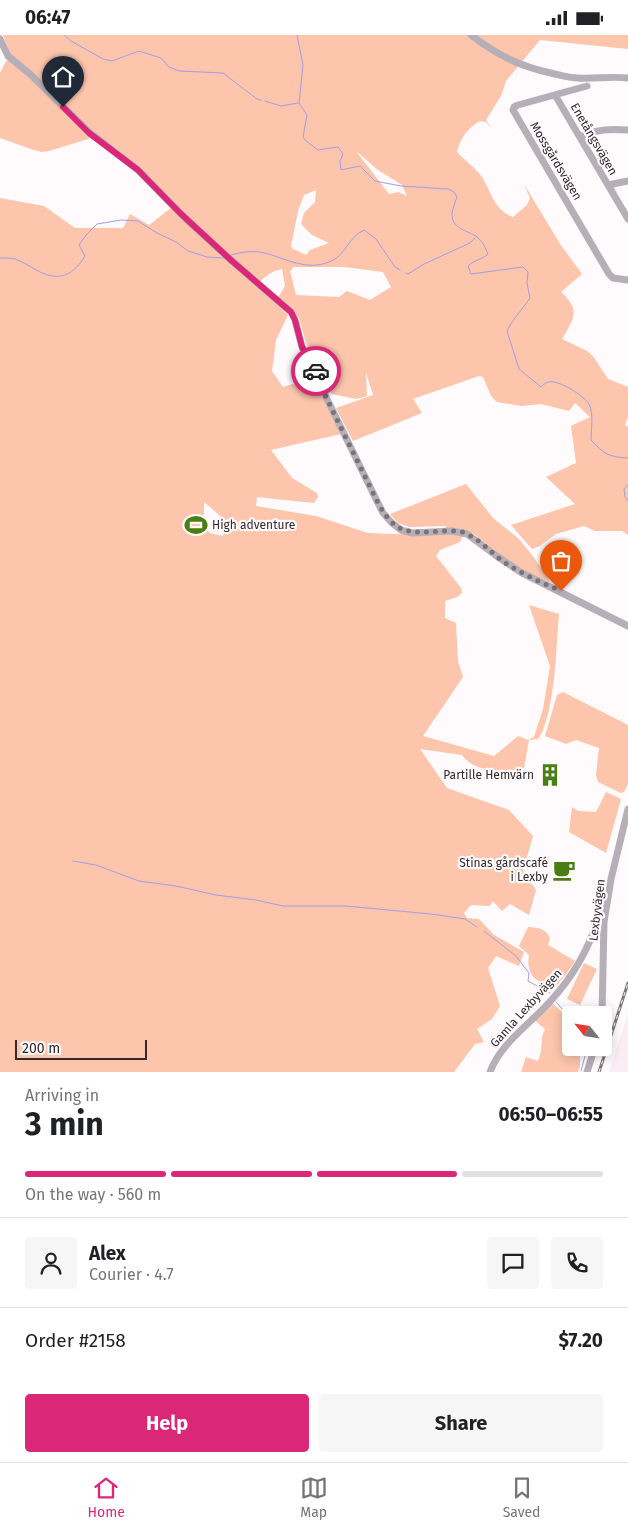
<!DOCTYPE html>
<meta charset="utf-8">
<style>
:root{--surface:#fff;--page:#f6f6f6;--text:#202124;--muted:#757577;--line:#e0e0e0;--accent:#db2777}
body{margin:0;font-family:"Fira Sans",sans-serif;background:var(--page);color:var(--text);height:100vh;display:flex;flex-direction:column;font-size:19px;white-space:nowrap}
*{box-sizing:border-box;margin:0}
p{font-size:16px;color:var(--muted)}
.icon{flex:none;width:28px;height:28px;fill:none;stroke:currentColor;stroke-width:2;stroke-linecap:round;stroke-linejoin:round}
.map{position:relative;height:1037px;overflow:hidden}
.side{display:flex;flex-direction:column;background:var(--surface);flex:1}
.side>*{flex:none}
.needle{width:32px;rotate:300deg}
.fabs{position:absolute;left:562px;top:971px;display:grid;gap:10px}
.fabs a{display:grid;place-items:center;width:50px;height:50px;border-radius:5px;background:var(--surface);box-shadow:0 2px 12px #0003;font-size:25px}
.scale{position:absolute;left:15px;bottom:12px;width:132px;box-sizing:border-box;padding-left:5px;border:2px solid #332a2e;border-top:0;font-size:14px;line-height:18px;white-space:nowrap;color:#332a2e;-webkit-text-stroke:4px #fffafc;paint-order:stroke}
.pin{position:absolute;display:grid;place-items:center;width:42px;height:42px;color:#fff;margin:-51px -21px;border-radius:50% 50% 50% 0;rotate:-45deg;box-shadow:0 0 5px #0007}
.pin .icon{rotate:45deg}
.courier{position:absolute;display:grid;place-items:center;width:50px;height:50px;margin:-25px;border:4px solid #db2777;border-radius:50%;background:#fff;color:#222;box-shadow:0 1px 6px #0007}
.summary em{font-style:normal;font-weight:700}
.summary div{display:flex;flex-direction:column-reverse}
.summary{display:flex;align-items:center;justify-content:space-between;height:85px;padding:0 25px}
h1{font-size:32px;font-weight:700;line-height:38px}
.bar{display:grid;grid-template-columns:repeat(4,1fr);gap:8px 5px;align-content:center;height:60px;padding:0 25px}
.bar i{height:6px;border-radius:4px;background:var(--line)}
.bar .active{background:var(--accent)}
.bar p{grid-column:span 4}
.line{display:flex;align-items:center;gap:12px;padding:0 25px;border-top:1px solid var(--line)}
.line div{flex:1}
.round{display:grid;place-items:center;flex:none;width:52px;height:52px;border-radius:5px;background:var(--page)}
.primary-button{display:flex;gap:10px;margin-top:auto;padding:10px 25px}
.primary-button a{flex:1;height:58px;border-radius:5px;background:var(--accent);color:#fff;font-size:20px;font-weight:700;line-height:58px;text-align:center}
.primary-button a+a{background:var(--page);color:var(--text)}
.status{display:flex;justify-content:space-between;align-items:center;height:35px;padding:0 25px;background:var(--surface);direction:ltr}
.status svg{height:14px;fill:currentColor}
.dock{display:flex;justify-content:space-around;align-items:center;height:70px;border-top:1px solid var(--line);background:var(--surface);font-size:14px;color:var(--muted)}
.dock a{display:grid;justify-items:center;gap:2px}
.dock .active{color:var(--accent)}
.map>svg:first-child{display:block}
.built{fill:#fbedf4}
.green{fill:#fcc5ac;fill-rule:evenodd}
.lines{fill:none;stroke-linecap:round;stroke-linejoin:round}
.stream{stroke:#a39de7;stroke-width:1}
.minor{stroke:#b6afb8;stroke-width:7}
.rail-casing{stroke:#7d7579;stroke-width:3}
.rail{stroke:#fffafc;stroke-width:1;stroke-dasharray:4;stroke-linecap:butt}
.done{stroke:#7a7376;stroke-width:5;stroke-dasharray:0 9}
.route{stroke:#db2777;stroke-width:6}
.labels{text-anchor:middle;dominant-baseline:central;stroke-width:4.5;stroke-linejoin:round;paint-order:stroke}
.street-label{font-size:12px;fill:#332a2e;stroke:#fffafc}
.poi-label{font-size:12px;fill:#332a2e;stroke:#fffafc;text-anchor:end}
</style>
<div class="status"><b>06:47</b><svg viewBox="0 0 49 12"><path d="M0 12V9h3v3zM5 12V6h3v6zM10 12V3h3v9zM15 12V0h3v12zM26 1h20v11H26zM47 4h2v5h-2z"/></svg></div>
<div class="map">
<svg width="628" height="1037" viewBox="0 0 628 1037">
<rect width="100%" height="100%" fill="#fffafc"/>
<!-- built -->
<path class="built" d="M628,978V1037H609Z"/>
<!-- green -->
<path class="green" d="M3,0H628V14L540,5L506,46L501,61L486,85L491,92L486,87L480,86C468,93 460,103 457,117C465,126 475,132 482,142C492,158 493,174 513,182L527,170L530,163L524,149L560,209L582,239L561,257C581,275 574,284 562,304L587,316L593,321L608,344L628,352V382L625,390L628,392V500L622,496H595L584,491L556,499L540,511L532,514L511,490L575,469L546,442L576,428L571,391L590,382L575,368L569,376L541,369L521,371L497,367L491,361L483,342L479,341L413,364L422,378L353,406L336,373L373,360L366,338L367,361L356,364L332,359L306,308L299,283L278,263L285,251L282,234C272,236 264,241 258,250L288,280L276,305L272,336L283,352L315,342L317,348V353L320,356L341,399L271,415L292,443L317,458L318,462L314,468L257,462L256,471L316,481L368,498L392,499H446V491L409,492L398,488L390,479L466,449L493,483L519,504L535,524L550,547L534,541L506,525L474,499L465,496L460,507L440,515L436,521L461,553L462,558L457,562L445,566V583L456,588L458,626L463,642L423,701L494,721L518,701L528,705L534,702L543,674L550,631L529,570L559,579C556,613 556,645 548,679C545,688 544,696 538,704L529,705L524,733C504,738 475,738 462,720L420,714L447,753L509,775L533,801L523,836L536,855L529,880L510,869L502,876L493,866L490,871L471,870L464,878L467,883L479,884L494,900L524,917L519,931L496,921L488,933L500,971L492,984L477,994L484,1007L475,1009L454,1037H0V163L44,171L75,193H123L130,179L149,190L176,169C152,144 126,122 98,101L49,116L41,117L31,114L0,103V38L5,28L11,21ZM356,116L378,135L402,150L407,161L398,157L389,159ZM316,155L315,167L304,178L301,189L312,200L329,208L310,215L306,220L293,214L291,211L298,176L304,160ZM294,232H344L383,237L391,252L370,265L347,256L339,262L296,260L290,236ZM204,467C212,473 219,481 227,486L223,501L210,498L200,488L204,478Z
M563,657L628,690V749L624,757L621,758L598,747L596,740L599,713L576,705L566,709L545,701L557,660Z
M606,757L621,764L606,818L569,797L572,772L578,776L596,777Z
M528,892C539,893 545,893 550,903L548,910L575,926L567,938L552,956C549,949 545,948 539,946C529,942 527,929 529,920L519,911Z
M584,928L597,934L580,970L567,964Z
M552,968C573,986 571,985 571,1012L580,1013V1031L578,1037H521L526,1022L538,1026C544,1012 539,1007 545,994L534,985Z"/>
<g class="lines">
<!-- stream -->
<path class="stream" d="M64,0L71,6L103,24L112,26L139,16L161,23L169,32L179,36L223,38L257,64L261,65
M297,0L303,30L299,68
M265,66L281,71L298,68
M299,68L307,80L303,102L306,106L318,115L338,112L343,119L340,126L341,135L360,131L375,146L401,151L448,154L454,157L457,162C455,167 453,173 452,178C451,194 467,195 477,202C483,207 485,212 488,219C481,225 474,225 468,231L471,239L523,232L528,237L527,248L530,263C522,275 514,282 507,296L519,334L541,352C543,350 545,348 548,347C558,344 583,360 589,369C594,379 591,394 591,405C604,419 608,422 628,423
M231,220C242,217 254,215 265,218C287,224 306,236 329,227C346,221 347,203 364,195L376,204L395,232L400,235
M0,223C5,223 11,223 15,224C24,227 32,233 40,237C61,247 74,239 85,221L79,210L86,200L97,189L121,185L138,186L157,198L176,207L188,216L207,222L223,223
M406,238L408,239L424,229L470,208L475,203
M628,450L624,454L625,462L628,466
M73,826L96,830L139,846L176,851L216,860L256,865L283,871H346L431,879L465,884L477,892
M484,896L516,921L529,938L528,946L550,958
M556,967L571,984
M581,1036L585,1021L583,1012"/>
<!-- minor -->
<path class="minor" d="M471,0C497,20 519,31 551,38C560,40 569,43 578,43C595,44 611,41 628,43
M0,4L8,21L30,39L89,97L138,135L188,186L232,226L291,277L295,285L302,312L316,337L325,360L376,464L383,478L392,488L401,495L412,498L452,496L467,499L498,522L522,538L628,591
M587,51L518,70L514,72L513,75L609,239L613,243L628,245
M555,60L628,184
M580,102C596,94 610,94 628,95
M608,150L628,146
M602,980L604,887L611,844L628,774
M490,1037C500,1011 523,994 542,975C564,953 582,927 593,898L603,899
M587,1037L595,1012"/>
<defs>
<path id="rail" d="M599,1037L628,948"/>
</defs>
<!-- rail casing -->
<use href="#rail" class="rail-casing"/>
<!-- rail -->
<use href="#rail" class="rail"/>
</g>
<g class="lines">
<!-- done -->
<path class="done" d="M316,336L325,360L376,464C395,501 407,498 445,496C452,496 460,495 467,499C482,506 493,520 507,529C524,540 543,548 561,556"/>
<!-- route -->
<path class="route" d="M63,72L89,98L138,135L180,178L232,226L291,277L295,285L302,312L316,336"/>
</g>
<!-- icons -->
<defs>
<symbol id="stadium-bare" viewBox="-9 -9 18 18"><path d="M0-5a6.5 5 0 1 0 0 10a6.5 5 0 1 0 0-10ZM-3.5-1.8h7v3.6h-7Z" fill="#487e14" stroke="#fffafc" stroke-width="2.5" paint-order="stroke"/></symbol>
<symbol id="building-bare" viewBox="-9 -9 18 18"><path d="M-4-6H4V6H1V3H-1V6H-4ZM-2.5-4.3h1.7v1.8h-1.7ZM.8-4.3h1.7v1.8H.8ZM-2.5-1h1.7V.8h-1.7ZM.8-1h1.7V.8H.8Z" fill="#487e14" stroke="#fffafc" stroke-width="2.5" paint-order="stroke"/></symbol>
<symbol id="cafe-bare" viewBox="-9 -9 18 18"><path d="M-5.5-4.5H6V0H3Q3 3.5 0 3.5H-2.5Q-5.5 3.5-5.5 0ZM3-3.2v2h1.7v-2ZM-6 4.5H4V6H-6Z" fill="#487e14" stroke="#fffafc" stroke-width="2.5" paint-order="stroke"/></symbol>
</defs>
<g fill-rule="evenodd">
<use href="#stadium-bare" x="180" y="474" width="32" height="32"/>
<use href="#building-bare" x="534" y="724" width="32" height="32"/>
<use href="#cafe-bare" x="548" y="819" width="32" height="32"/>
</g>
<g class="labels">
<!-- street labels -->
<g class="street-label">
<text transform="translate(594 104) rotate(60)">Enetångsvägen</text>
<text transform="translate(556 126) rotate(59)">Mossgårdsvägen</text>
<text transform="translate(597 875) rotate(-83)">Lexbyvägen</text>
<text transform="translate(526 973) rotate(-48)">Gamla Lexbyvägen</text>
</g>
<!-- poi labels -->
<g class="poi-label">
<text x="212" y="490" text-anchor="start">High adventure</text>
<text x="534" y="740">Partille Hemvärn</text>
<text x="548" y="828">Stinas gårdscafé<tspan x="548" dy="14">i Lexby</tspan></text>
</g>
</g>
</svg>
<div class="fabs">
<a><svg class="needle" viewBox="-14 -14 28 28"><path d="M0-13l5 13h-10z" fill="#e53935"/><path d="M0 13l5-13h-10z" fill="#757577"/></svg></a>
</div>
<div class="scale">200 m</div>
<div class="pin" style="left:561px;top:556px;background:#ea580c"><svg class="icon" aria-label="bag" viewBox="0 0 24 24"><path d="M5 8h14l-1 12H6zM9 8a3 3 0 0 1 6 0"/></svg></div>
<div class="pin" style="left:63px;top:72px;background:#1f2937"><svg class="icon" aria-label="home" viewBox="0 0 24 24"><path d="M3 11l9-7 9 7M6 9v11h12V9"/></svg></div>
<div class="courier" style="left:316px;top:336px"><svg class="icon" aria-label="car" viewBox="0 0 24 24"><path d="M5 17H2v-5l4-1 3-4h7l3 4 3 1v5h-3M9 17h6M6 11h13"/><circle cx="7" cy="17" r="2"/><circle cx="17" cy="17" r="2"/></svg></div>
</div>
<section class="side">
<div class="summary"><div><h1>3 min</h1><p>Arriving in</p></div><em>06:50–06:55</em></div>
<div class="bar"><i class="active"></i><i class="active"></i><i class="active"></i><i></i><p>On the way · 560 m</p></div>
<div class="line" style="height:90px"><a class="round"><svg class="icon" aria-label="person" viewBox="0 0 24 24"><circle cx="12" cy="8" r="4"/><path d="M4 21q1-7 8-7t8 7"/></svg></a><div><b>Alex</b><p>Courier · 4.7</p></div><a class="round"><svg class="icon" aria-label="chat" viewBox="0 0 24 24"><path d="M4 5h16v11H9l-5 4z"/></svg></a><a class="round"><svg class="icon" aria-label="phone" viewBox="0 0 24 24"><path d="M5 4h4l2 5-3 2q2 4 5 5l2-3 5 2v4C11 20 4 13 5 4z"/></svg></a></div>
<div class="line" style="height:65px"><div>Order #2158</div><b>$7.20</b></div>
<div class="primary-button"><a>Help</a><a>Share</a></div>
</section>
<nav class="dock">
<a class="active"><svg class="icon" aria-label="home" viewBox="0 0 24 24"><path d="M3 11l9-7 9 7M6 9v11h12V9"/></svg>Home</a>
<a><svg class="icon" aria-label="map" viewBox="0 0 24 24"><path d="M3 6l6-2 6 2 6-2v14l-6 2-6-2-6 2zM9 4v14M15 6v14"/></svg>Map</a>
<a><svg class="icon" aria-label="saved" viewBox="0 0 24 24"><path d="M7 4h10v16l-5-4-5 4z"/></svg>Saved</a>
</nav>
